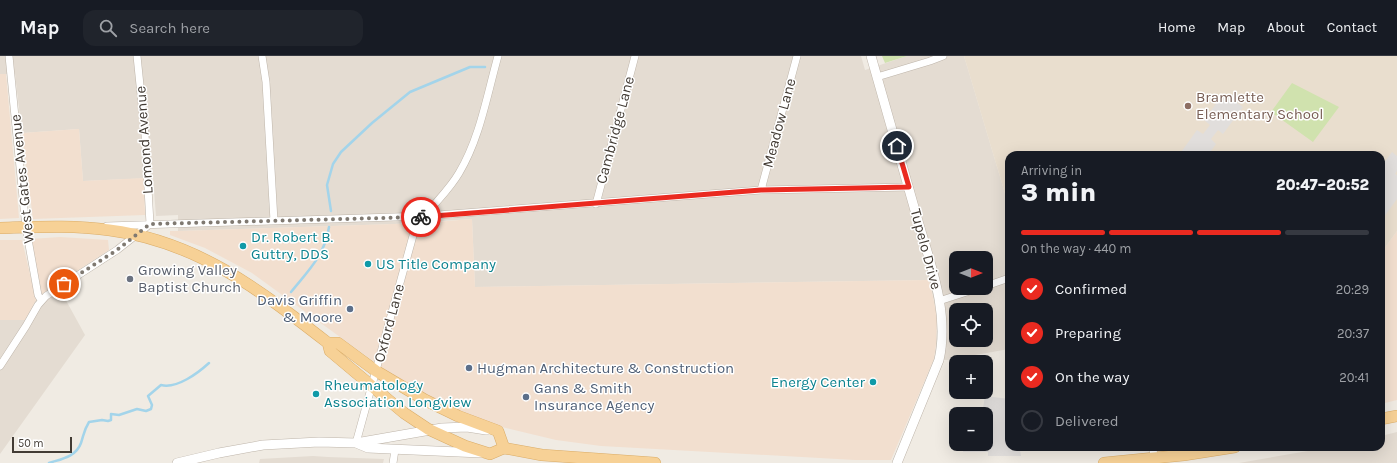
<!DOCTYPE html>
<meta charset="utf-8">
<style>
:root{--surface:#171b24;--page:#20242c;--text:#f1f3f6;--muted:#9ea1a6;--line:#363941;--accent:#ea2a20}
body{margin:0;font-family:Karla,sans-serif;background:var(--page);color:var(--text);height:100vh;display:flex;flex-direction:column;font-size:15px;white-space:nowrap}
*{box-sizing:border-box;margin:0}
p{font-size:13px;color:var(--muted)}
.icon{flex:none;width:22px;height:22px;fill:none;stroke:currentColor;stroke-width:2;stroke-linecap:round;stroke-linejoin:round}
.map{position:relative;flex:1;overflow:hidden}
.panel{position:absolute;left:1005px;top:95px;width:380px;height:300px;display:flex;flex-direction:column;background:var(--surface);border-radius:12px;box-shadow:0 4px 16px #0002}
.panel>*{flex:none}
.needle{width:26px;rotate:90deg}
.tools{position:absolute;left:949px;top:195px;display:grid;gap:8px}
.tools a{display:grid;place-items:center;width:44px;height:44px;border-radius:8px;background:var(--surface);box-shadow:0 4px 16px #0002;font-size:20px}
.scale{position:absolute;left:12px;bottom:10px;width:60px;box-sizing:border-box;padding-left:4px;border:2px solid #423b34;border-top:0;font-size:11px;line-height:14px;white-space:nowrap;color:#423b34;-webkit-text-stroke:3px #fff;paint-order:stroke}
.pin{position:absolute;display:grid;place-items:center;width:34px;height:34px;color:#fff;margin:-17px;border:2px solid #fff;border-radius:50%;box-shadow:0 1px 4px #0007}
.courier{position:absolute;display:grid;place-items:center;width:40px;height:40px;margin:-20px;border:3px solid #ea2a20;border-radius:50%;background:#fff;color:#222;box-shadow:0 1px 5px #0007}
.headline em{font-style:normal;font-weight:800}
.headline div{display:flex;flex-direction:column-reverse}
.headline{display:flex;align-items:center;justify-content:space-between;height:68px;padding:0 16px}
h1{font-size:26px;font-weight:800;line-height:30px}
.bar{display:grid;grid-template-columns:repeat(4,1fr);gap:6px 4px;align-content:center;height:48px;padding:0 16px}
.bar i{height:5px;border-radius:3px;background:var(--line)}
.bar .selected{background:var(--accent)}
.bar p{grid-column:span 4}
ol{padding:0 16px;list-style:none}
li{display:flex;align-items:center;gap:12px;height:44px}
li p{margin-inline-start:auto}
li .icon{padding:4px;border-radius:50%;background:var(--accent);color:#fff;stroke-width:4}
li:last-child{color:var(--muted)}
li i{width:22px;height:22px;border:2px solid var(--line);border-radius:50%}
header{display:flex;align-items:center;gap:24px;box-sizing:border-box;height:56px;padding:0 20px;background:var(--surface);border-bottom:1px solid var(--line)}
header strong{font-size:19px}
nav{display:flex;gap:22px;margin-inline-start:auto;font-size:14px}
.search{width:280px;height:36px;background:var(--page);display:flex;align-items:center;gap:10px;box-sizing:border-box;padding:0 14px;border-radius:12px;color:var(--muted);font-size:15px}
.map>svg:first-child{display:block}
.residential{fill:#e4dcd2;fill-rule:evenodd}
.commercial{fill:#f2dfcf}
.education{fill:#e9dece}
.green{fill:#d0e2ae}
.parking{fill:#e1dedc}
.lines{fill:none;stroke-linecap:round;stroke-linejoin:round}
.stream{stroke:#a3d4ea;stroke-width:2.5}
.minor-casing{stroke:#beb5aa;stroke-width:8}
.tertiary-casing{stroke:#beb5aa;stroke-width:10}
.primary-casing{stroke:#daac67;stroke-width:12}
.minor{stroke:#fff;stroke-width:7}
.tertiary{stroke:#fff;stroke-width:9}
.primary{stroke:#f7d196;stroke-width:11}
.done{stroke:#7f7971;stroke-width:4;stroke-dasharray:0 7.2}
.route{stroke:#ea2a20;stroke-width:5}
.education-dot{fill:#8d6e63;stroke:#fff;stroke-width:1.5}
.culture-dot{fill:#0f9aa8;stroke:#fff;stroke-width:1.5}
.worship-dot{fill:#6b7280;stroke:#fff;stroke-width:1.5}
.service-dot{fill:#5c6f8a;stroke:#fff;stroke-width:1.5}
.labels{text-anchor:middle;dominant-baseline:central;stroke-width:3;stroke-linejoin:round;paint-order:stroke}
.education-label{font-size:15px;fill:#785e54;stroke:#fff;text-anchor:start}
.street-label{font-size:15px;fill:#423b34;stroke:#fff}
.culture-label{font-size:15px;fill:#0d838f;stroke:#fff;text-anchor:start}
.worship-label{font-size:15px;fill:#5b616d;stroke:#fff;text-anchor:start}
.service-label{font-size:15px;fill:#4e5e75;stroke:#fff;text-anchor:start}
</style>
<header>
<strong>Map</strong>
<div class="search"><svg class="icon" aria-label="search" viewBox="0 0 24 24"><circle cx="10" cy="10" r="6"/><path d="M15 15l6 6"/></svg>Search here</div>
<nav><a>Home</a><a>Map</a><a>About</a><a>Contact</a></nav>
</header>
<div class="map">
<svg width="1397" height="407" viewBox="0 0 1397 407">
<rect width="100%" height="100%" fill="#f0ebe3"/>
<!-- residential -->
<path class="residential" d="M0,0H861L865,14L907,0H964L1009,151V293L947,304L934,303L936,288L937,259L929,224L475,231L472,163L395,168L178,175V159L156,160L153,122L83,125L79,73L22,77L15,18H0ZM956,202H986V232H956ZM956,254H986V284H956Z
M57,228L85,279L0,398V264H25L36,244L46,235Z
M1397,376V407H1239L1331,391H1381V380Z
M313,400L328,401L384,403L383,407H259L260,403Z"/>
<!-- commercial -->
<path class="commercial" d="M0,18H6L19,162L0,163Z
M79,73L83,125L144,122L145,159L33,163L22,77Z
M472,163L475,231L929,224L937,259L936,288L934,303L891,404H855L601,390L556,384L502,371L478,362L435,344L384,313L252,217L205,192L170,179V175H178L423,167Z
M1397,175V344L1381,348V197Z
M60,181L108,184L109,194L42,238L31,183Z
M0,184H22L36,244L25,264H0Z"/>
<!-- education -->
<path class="education" d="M964,0H1397V175L1381,197V99H1009V151Z"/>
<!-- green -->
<path class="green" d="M882,0H907L885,7Z
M1292,27L1339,51L1313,86L1271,56Z"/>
<!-- parking -->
<path class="parking" d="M1224,37L1243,51L1223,78L1218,74L1211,83L1216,88L1208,99H1179L1197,74L1203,78L1210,69L1204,64Z
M1392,96L1397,100V115L1395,118L1397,119V143L1381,165V111Z
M985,340L1009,343V391L1033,392L1020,394L1021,400H988V396H963L964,388H986V358H982Z"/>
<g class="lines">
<!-- stream -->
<path class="stream" d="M331,155L327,129L333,108L341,96L372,67L410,36L470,11H485
M291,236C308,215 325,199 329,171
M49,407C61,403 76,401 81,387C84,378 84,374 89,366L102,364L108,365L111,364V358L119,359L137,353L146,355L151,353L152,349L148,340L161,329C177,333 198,317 209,307"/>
<defs>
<path id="minor" d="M9,0L26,172L38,239L41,244
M262,0L266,26L274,165
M877,21L930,5L943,0
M761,134L797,0
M596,148L635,0
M107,170L425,160L761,134L909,131
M986,230L1009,222
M939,245L979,232
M0,310L26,270L38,249L46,240L117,194L150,168L145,78L137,0
M356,387L414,176C426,154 447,138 459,117C480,82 487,39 498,0
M1152,391L1155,402
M393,407L395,394"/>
<path id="tertiary" d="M871,0C886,53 901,105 916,158C929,205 950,255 939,304L897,407
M356,387L368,392L481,397
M177,407L219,397L263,389L319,386L356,387L442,372L467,371L486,374"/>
<path id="primary" d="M0,172C36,171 73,169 109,174C197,185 261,235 328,287L330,295L404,357L428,373L465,390L490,398L504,392L542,399L655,407
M328,287H338L376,315L425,344L458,360L498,375L504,392
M1381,363L1397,360
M1104,407L1184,399L1235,391"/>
</defs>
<!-- minor casing -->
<use href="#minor" class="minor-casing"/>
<!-- tertiary casing -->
<use href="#tertiary" class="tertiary-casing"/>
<!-- primary casing -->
<use href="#primary" class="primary-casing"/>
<!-- minor -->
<use href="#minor" class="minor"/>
<!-- tertiary -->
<use href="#tertiary" class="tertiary"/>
<!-- primary -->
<use href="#primary" class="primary"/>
</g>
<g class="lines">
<!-- done -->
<path class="done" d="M64,228L117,194L150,168L421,161"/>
<!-- route -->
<path class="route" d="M421,161L761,134L909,131L897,90"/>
</g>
<!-- markers -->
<circle class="education-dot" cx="1188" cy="50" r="4"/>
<g class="culture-dot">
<circle cx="243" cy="190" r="4"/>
<circle cx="368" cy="208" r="4"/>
<circle cx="873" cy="326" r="4"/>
<circle cx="316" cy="338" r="4"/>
</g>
<circle class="worship-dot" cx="130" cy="223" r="4"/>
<g class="service-dot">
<circle cx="350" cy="253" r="4"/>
<circle cx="469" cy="312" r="4"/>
<circle cx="526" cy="341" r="4"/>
</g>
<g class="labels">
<!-- education labels -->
<g class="education-label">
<text x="1196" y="41">Bramlette<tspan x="1196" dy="17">Elementary School</tspan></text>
</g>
<!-- street labels -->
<g class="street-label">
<text transform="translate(779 67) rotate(-75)">Meadow Lane</text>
<text transform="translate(615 74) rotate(-75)">Cambridge Lane</text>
<text transform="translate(144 84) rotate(-94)">Lomond Avenue</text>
<text transform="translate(22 123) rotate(-96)">West Gates Avenue</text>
<text transform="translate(926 193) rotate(75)">Tupelo Drive</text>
<text transform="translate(389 267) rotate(-75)">Oxford Lane</text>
</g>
<!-- culture labels -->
<g class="culture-label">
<text x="251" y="181">Dr. Robert B.<tspan x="251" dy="17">Guttry, DDS</tspan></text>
<text x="376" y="208">US Title Company</text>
<text x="865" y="326" text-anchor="end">Energy Center</text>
<text x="324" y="329">Rheumatology<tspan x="324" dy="17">Association Longview</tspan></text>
</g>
<!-- worship labels -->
<g class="worship-label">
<text x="138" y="214">Growing Valley<tspan x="138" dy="17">Baptist Church</tspan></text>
</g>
<!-- service labels -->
<g class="service-label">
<text x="342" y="244" text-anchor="end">Davis Griffin<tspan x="342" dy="17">&amp; Moore</tspan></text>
<text x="477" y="312">Hugman Architecture &amp; Construction</text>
<text x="534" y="332">Gans &amp; Smith<tspan x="534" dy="17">Insurance Agency</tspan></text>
</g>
</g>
</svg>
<div class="tools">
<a><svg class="needle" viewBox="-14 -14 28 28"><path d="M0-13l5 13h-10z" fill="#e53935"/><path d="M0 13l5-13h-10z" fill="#9ea1a6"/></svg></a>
<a><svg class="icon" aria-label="locate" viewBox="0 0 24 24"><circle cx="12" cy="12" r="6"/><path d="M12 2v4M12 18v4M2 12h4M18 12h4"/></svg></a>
<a>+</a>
<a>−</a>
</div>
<div class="scale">50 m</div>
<div class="pin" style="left:64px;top:228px;background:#ea580c"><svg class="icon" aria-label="bag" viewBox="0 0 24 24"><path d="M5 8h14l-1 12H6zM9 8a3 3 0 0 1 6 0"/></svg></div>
<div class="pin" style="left:897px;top:90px;background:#1f2937"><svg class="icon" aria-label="home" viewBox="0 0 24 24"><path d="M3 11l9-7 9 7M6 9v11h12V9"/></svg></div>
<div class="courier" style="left:421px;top:161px"><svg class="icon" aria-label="bike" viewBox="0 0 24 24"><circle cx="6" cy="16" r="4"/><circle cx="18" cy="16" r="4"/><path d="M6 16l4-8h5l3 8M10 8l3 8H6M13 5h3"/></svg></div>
<section class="panel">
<div class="headline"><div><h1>3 min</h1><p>Arriving in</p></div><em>20:47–20:52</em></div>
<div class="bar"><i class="selected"></i><i class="selected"></i><i class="selected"></i><i></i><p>On the way · 440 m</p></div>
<ol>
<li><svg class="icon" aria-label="check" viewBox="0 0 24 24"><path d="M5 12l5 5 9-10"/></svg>Confirmed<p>20:29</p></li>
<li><svg class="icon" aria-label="check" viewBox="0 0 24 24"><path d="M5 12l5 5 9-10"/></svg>Preparing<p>20:37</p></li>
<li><svg class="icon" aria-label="check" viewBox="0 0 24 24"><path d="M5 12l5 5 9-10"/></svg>On the way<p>20:41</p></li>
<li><i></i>Delivered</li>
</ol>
</section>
</div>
